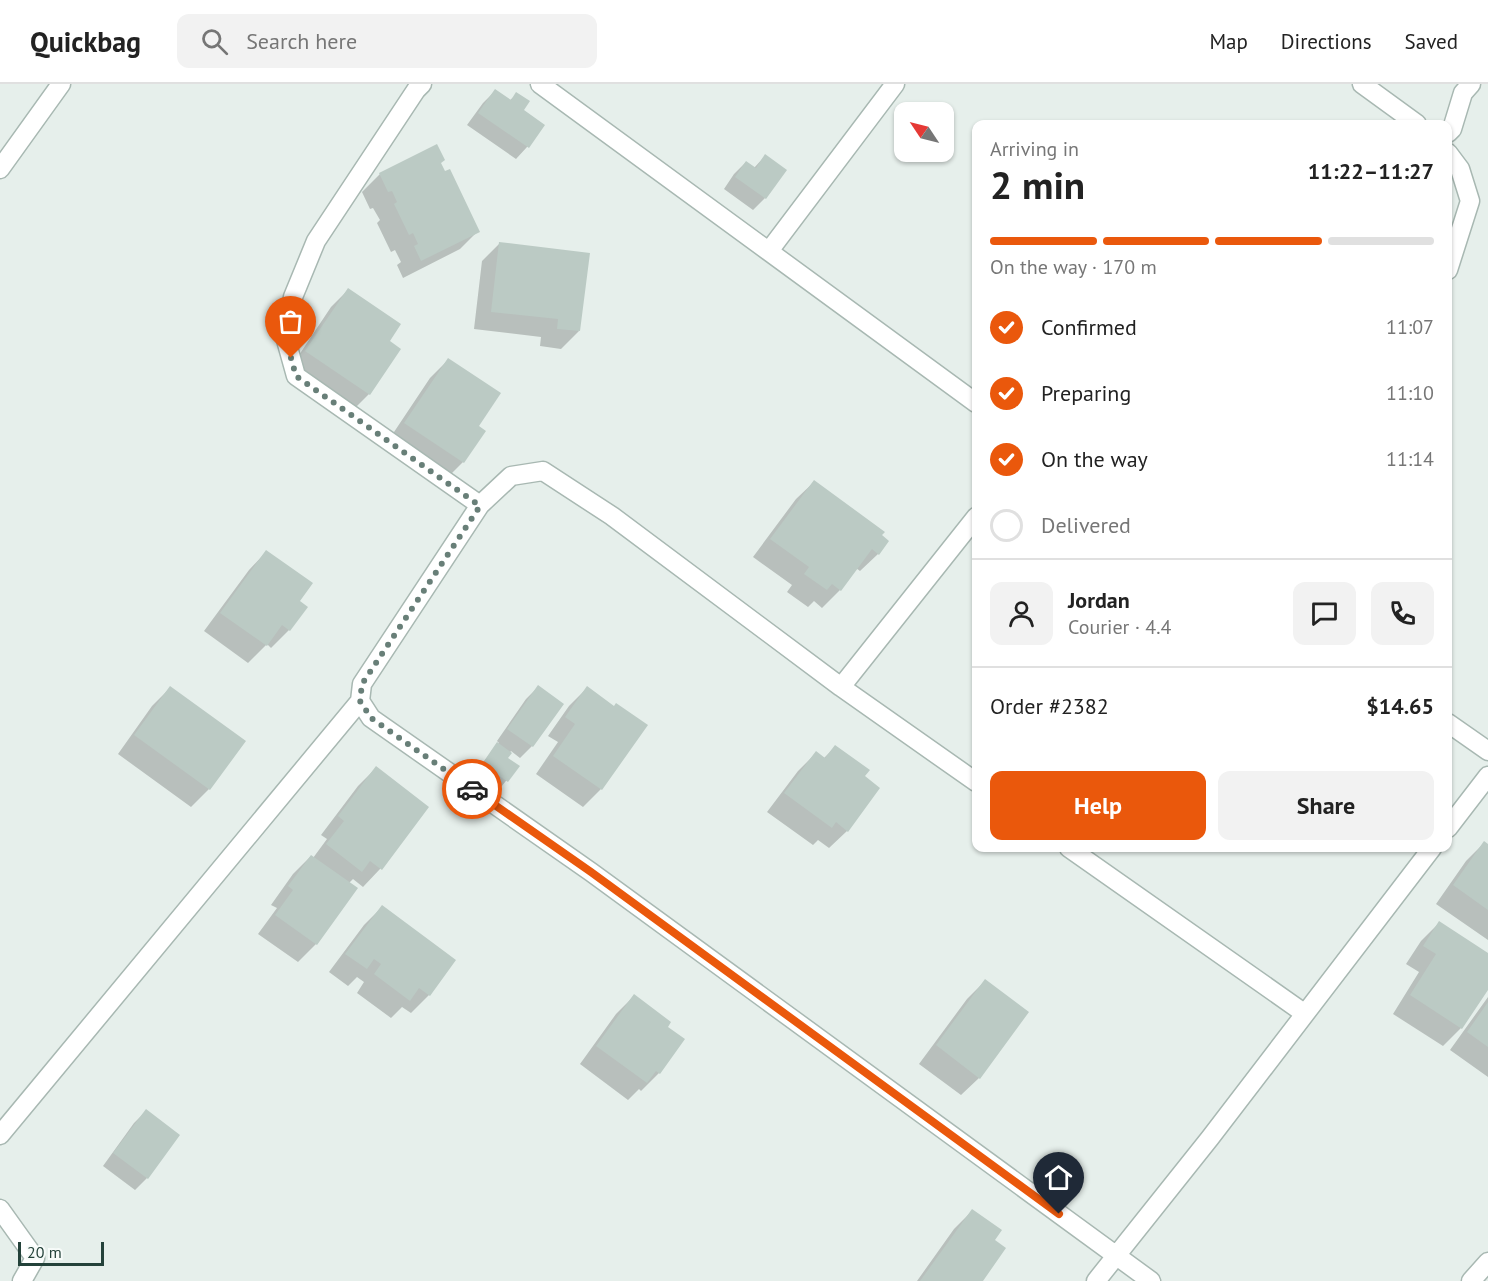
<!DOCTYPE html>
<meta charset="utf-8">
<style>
:root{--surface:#fff;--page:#f2f2f2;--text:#222;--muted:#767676;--line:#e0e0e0;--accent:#ea580c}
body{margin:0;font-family:"PT Sans",sans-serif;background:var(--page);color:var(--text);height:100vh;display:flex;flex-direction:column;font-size:22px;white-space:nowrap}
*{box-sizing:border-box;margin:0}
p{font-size:20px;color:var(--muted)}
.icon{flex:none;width:33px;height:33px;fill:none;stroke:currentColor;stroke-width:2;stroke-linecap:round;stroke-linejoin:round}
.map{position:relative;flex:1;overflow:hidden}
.side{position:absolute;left:972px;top:36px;width:480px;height:732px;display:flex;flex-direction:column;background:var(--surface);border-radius:12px;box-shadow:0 2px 4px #0004}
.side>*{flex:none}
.needle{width:39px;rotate:305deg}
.tools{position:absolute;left:894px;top:18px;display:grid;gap:12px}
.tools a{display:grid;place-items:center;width:60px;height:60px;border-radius:12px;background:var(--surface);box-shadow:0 2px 4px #0004;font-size:30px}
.scale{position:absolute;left:18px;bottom:15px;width:86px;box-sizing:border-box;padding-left:6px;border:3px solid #24423a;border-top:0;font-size:16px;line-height:21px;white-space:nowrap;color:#24423a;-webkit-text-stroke:4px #f7fbf9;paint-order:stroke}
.pin{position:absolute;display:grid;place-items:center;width:51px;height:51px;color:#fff;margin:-62px -26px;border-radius:50% 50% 50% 0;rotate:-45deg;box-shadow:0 0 6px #0007}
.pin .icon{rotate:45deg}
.courier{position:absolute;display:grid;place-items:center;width:60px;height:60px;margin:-30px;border:4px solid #ea580c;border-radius:50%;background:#fff;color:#222;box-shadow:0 2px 8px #0007}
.headline em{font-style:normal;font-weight:700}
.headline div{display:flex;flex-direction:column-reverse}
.headline{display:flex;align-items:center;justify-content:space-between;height:102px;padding:0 18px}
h1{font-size:39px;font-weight:700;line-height:45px}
.bar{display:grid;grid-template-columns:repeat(4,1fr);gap:9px 6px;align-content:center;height:72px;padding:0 18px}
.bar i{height:8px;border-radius:4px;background:var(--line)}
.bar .current{background:var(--accent)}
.bar p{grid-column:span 4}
.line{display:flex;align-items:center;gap:15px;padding:0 18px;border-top:2px solid var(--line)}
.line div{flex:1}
.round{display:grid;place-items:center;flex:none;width:63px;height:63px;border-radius:12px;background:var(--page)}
ol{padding:0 18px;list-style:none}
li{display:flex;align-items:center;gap:18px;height:66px}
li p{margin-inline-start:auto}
li .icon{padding:6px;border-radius:50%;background:var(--accent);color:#fff;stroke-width:4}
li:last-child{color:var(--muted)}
li i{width:33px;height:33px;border:3px solid var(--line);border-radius:50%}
.primary-button{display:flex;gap:12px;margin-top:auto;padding:12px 18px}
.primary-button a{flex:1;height:69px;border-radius:12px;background:var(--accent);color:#fff;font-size:24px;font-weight:700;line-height:69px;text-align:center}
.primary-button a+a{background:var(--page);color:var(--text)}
header{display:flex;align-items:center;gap:36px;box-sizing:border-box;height:84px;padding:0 30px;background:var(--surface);border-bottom:2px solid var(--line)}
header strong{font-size:28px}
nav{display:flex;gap:33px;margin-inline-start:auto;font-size:21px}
.search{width:420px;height:54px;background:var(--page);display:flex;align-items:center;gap:15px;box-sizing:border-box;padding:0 21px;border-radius:12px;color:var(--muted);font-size:22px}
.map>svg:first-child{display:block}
.shadow{fill:#0003}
.building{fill:#bbcac4}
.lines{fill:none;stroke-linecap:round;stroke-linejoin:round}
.minor-casing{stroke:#a8b8b2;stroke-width:21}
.minor{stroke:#fff;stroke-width:18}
.done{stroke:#687f78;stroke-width:6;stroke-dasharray:0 10.8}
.route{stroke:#ea580c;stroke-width:8}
</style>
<header>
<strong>Quickbag</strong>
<div class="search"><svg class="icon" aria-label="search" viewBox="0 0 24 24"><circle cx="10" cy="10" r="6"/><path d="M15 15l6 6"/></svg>Search here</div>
<nav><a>Map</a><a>Directions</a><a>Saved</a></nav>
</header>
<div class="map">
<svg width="1488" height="1197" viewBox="0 0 1488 1197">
<rect width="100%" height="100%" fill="#e6efeb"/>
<!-- shadow -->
<path class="shadow" d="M495,7L509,17L517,10L522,26L543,41L527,63L516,75L467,41L483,19Z
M765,72V114L753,126L724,105L734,90L746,78L754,84Z
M440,80L478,147L460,165L403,194L397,181L401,178L395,166L391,168L377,139L380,136L373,124L370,125L362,108L380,90Z
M500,159L579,247L561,265L540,262L541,253L474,245L482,177Z
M348,206L388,257L369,310L351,328L289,286L331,223Z
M448,276L477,342L463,378L445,396L388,357L430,294Z
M814,398L880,452L878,470L860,487L856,484L840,506L822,524L814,517L808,523L787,508L792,501L753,473L796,415Z
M266,468L298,518L289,546L271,564L267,560L248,579L204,547L249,486Z
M538,603L532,662L520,674L511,667L506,674L518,682L501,703L477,686L499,659L497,657L526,615Z
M170,604L209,705L191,723L118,670L152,622Z
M587,604L601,705L583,723L536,690L558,658L548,652L569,622Z
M835,663L847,747L829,764L818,756L813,761L767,728L798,687L816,669L823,675Z
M376,684L427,723L380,785L363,803L353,795L349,799L316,860L298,878L258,850L277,824L271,821L293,790L311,772L313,774L327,755L321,751L358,702Z
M1484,759L1488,762V856L1436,820L1466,777Z
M382,823L454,876L429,911L411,929L402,923L391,934L357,909L364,898L357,893L348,902L329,888L364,841Z
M1439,839L1488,870V903L1461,944L1443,962L1393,930L1419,888L1406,880L1421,857Z
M985,897L979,994L961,1011L919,980L967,915Z
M634,912L666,943L659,989L641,1007L639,1005L628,1016L580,980L616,930Z
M1488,913V993L1450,966Z
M146,1027L147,1094L135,1106L103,1082L134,1039Z
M972,1127L993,1157L981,1197H917L954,1145Z"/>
<!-- building -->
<path class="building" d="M495,5L511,16L516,8L530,17L524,26L545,41L529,64L478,29Z
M437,60L445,76L441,79L445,87L450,85L480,148L421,177L414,162L418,160L413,149L409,151L394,120L397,118L392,107L388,108L379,89Z
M765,70L787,86L766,115L735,93L746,77L756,84Z
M499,158L590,169L580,247L557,245L558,235L491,228Z
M348,204L401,240L390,257L401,265L370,311L305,267Z
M448,274L501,309L479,342L486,347L464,379L404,339Z
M814,396L885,448L882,451L889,457L879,471L872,465L841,507L832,500L827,506L804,490L809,483L770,455Z
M266,466L313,499L300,517L308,523L290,547L282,541L267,562L220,529Z
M538,601L564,620L533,663L507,645Z
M170,602L246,657L210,706L134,651Z
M587,602L614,622L616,619L648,641L602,706L553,672L575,640L565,633Z
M497,658L512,669L508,674L520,682L508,698L482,680Z
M835,661L870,686L865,692L880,704L848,748L836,738L832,744L784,709L816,667L825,674Z
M376,682L429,723L382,786L370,777L362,788L326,760L344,737L338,732Z
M1484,757L1488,760V826L1453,801Z
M311,771L358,804L317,861L275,831L293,806L288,802Z
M382,821L456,876L430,912L419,904L410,917L374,890L381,880L374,875L367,885L345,870Z
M1439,837L1488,869V906L1462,945L1410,911L1436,870L1423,862Z
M985,895L1029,928L980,995L936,961Z
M634,910L671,938L668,943L685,955L660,990L656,987L647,999L596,962Z
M1488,918V963L1467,948Z
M146,1025L180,1051L148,1095L113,1069Z
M972,1125L1002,1146L995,1156L1006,1164L983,1197H920Z"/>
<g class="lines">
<defs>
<path id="minor" d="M422,0L416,6L316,157L293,213L286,256L296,292L480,421
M540,0L976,319
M1362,0L1417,40
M1448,49L1452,45L1463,9L1471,0
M1448,69L1460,85L1470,117L1448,186
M0,85L61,0
M769,167L895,0
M841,603L976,433
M1448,639L1488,667
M976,698L841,603L612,432L543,387L511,392L480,421L362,600L360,617L371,634L591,788L1151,1197
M1448,744L1488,692
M1069,764L1304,929
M0,1051L360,617
M0,1125L35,1174L22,1197
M1096,1197L1210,1054L1432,764
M1471,1197L1488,1178"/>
</defs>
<!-- minor casing -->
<use href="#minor" class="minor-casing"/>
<!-- minor -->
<use href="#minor" class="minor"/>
</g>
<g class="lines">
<!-- done -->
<path class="done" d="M291,274L296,292L480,422L362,600L360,617L371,634L472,705"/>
<!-- route -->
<path class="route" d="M472,705L591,788L1059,1130"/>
</g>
</svg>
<div class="tools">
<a><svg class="needle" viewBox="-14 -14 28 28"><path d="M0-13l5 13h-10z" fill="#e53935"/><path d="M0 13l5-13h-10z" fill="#767676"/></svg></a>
</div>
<div class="scale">20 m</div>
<div class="pin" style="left:291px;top:274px;background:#ea580c"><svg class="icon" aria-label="bag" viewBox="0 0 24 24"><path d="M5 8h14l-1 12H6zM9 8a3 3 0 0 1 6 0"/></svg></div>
<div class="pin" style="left:1059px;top:1130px;background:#1f2937"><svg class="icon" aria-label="home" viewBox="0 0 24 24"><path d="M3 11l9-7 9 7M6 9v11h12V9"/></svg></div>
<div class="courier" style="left:472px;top:705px"><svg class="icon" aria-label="car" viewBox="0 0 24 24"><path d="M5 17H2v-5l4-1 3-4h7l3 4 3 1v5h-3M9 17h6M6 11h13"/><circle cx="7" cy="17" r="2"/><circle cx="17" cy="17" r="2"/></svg></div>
<section class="side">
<div class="headline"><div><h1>2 min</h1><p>Arriving in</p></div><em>11:22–11:27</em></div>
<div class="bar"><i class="current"></i><i class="current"></i><i class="current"></i><i></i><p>On the way · 170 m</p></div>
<ol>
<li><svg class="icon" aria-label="check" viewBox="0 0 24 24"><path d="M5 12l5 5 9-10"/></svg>Confirmed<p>11:07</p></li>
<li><svg class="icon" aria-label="check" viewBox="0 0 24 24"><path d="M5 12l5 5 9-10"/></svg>Preparing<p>11:10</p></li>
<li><svg class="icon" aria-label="check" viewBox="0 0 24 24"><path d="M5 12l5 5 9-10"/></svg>On the way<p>11:14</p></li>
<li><i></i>Delivered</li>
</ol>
<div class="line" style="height:108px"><a class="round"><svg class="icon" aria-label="person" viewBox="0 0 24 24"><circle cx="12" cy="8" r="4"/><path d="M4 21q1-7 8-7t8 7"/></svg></a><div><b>Jordan</b><p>Courier · 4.4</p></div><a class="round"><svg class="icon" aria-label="chat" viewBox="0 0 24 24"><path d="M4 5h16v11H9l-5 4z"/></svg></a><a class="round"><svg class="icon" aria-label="phone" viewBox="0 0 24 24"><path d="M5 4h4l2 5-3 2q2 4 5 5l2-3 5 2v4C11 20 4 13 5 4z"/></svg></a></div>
<div class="line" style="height:78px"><div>Order #2382</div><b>$14.65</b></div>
<div class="primary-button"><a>Help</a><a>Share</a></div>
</section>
</div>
